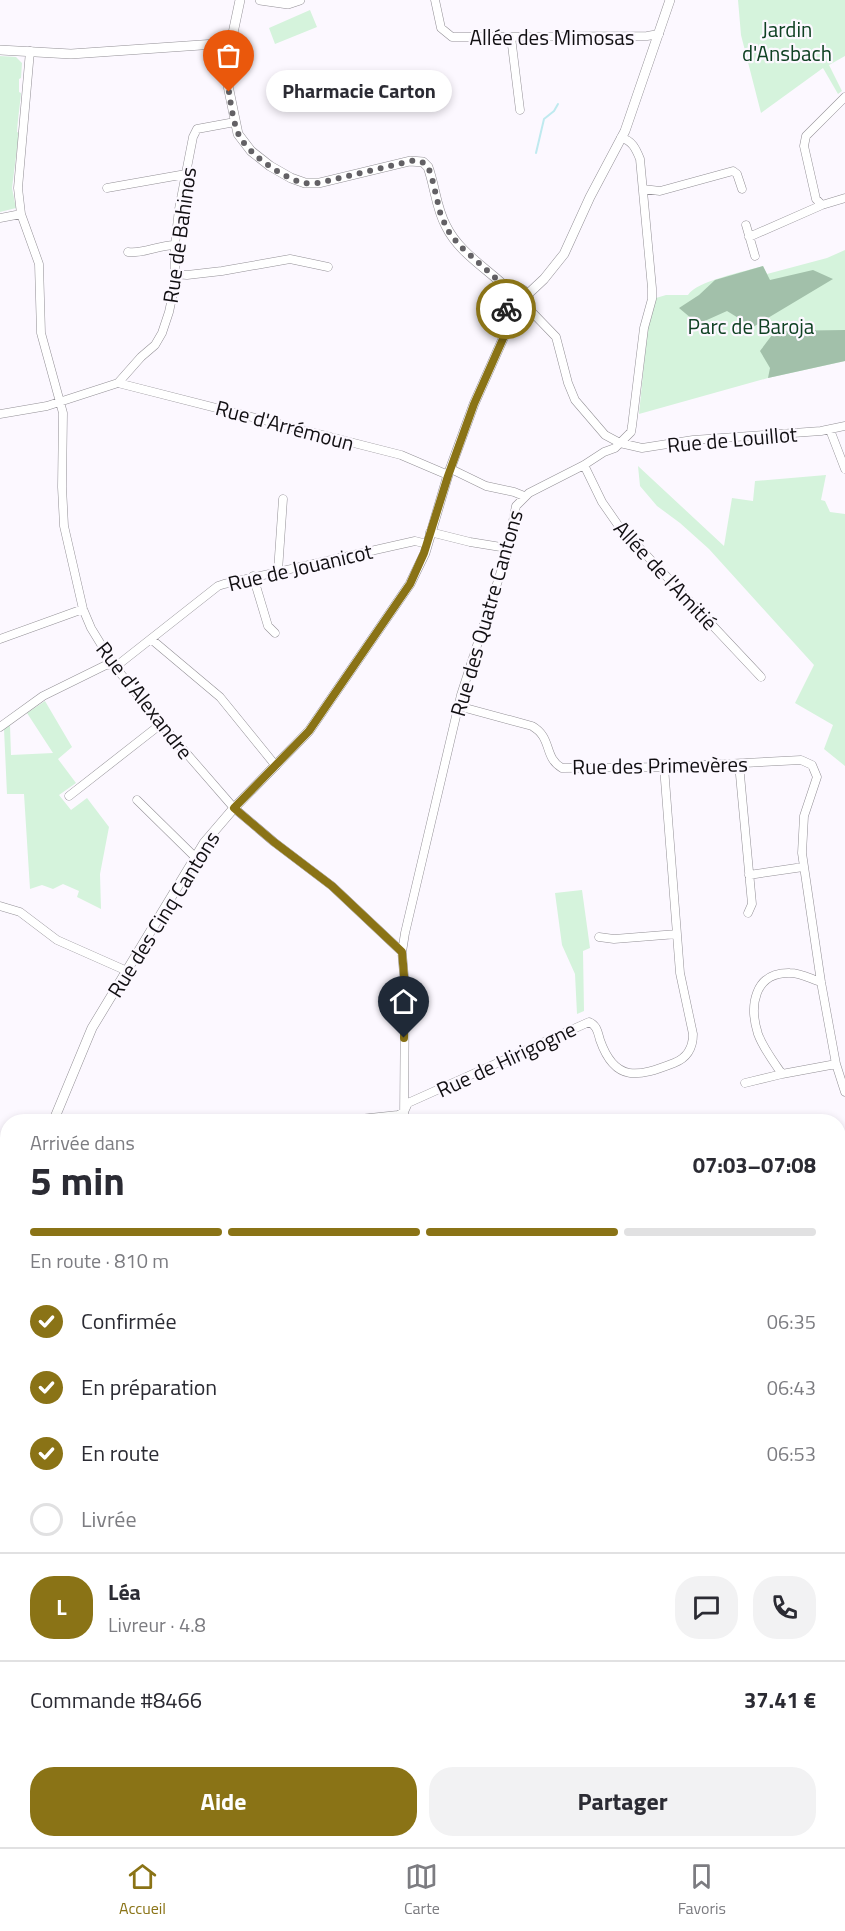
<!DOCTYPE html>
<html lang="fr">
<meta charset="utf-8">
<style>
:root{--surface:#fff;--page:#f2f2f3;--text:#2b2b33;--muted:#7c7c81;--line:#e1e1e2;--accent:#8a7316}
body{margin:0;font-family:"Titillium Web",sans-serif;background:var(--page);color:var(--text);height:100vh;display:flex;flex-direction:column;font-size:22px;white-space:nowrap}
*{box-sizing:border-box;margin:0}
p{font-size:20px;color:var(--muted)}
.icon{flex:none;width:33px;height:33px;fill:none;stroke:currentColor;stroke-width:2;stroke-linecap:round;stroke-linejoin:round}
.map{position:relative;flex:1;overflow:hidden}
.drawer{position:absolute;left:0px;top:1114px;width:846px;height:734px;display:flex;flex-direction:column;background:var(--surface);border-radius:24px 24px 0 0;box-shadow:0 3px 9px #0003}
.drawer>*{flex:none}
.pin{position:absolute;display:grid;place-items:center;width:51px;height:51px;color:#fff;margin:-62px -26px;border-radius:50% 50% 50% 0;rotate:-45deg;box-shadow:0 0 6px #0007}
.pin .icon{rotate:45deg}
.courier{position:absolute;display:grid;place-items:center;width:60px;height:60px;margin:-30px;border:4px solid #8a7316;border-radius:50%;background:#fff;color:#222;box-shadow:0 2px 8px #0007}
.bubble{position:absolute;height:42px;border-radius:21px;background:var(--surface);box-shadow:0 3px 9px #0003;font-size:20px;font-weight:700;line-height:42px;text-align:center}
.headline em{font-style:normal;font-weight:700}
.headline div{display:flex;flex-direction:column-reverse}
.headline{display:flex;align-items:center;justify-content:space-between;height:102px;padding:0 30px}
h1{font-size:39px;font-weight:700;line-height:45px}
.bar{display:grid;grid-template-columns:repeat(4,1fr);gap:9px 6px;align-content:center;height:72px;padding:0 30px}
.bar i{height:8px;border-radius:4px;background:var(--line)}
.bar .selected{background:var(--accent)}
.bar p{grid-column:span 4}
.line{display:flex;align-items:center;gap:15px;padding:0 30px;border-top:2px solid var(--line)}
.line div{flex:1}
.round{display:grid;place-items:center;flex:none;width:63px;height:63px;border-radius:24px;background:var(--page)}
ol{padding:0 30px;list-style:none}
li{display:flex;align-items:center;gap:18px;height:66px}
li p{margin-inline-start:auto}
li .icon{padding:6px;border-radius:50%;background:var(--accent);color:#fff;stroke-width:4}
li:last-child{color:var(--muted)}
li i{width:33px;height:33px;border:3px solid var(--line);border-radius:50%}
.action{display:flex;gap:12px;margin-top:auto;padding:12px 30px}
.action a{flex:1;height:69px;border-radius:24px;background:var(--accent);color:#fff;font-size:24px;font-weight:700;line-height:69px;text-align:center}
.action a+a{background:var(--page);color:var(--text)}
.tab-bar{display:flex;justify-content:space-around;align-items:center;height:84px;border-top:2px solid var(--line);background:var(--surface);font-size:16px;color:var(--muted)}
.tab-bar a{display:grid;justify-items:center;gap:3px}
.tab-bar .selected{color:var(--accent)}
.map>svg:first-child{display:block}
.commercial{fill:#fce9fb}
.green{fill:#d5f3dc}
.forest{fill:#a2c0aa}
.lines{fill:none;stroke-linecap:round;stroke-linejoin:round}
.stream{stroke:#bfeaef;stroke-width:2}
.minor-casing{stroke:#939096;stroke-width:9}
.tertiary-casing{stroke:#939096;stroke-width:10}
.secondary-casing{stroke:#939096;stroke-width:12}
.primary-casing{stroke:#939096;stroke-width:14}
.minor{stroke:#fff;stroke-width:8}
.tertiary{stroke:#fff;stroke-width:9}
.secondary{stroke:#fff;stroke-width:10}
.primary{stroke:#fff;stroke-width:12}
.done{stroke:#636165;stroke-width:6;stroke-dasharray:0 10.8}
.route{stroke:#8a7316;stroke-width:8}
.labels{text-anchor:middle;dominant-baseline:central;stroke-width:4.5;stroke-linejoin:round;paint-order:stroke}
.park-label{font-size:21px;fill:#0f4123;stroke:#fcf8ff}
.street-label{font-size:21px;fill:#110f12;stroke:#fcf8ff}
</style>
<div class="map">
<svg width="845" height="1847" viewBox="0 0 845 1847">
<rect width="100%" height="100%" fill="#fcf8ff"/>
<!-- commercial -->
<path class="commercial" d="M111,1841L133,1847H46V1841Z"/>
<!-- green -->
<path class="green" d="M738,0H845V56L829,65L842,91L838,94L823,68L761,113L741,35Z
M310,10L317,27L275,44L269,28Z
M0,56L16,57L22,63L21,78L19,79V92L21,93C20,105 18,117 17,132L19,133L12,188L16,208L0,212Z
M845,250V361L768,378L639,414L649,313L656,298L666,295H688C696,281 747,271 763,266L767,274L827,258Z
M638,466L724,546L732,498L753,501L755,481L826,475L821,500L825,501L830,512L845,514V766L824,749L833,725L795,703L814,665L709,549L680,523L657,506L640,486Z
M45,701L72,747L58,759L76,783L59,795L71,810L87,798L109,827L100,874L101,909L77,897L79,891L63,884L53,889L42,885L30,889L24,794H7L4,729L10,725L11,755L53,753L27,713Z
M582,890L590,948L583,951L584,1011L577,1014L575,974L562,945L555,893Z"/>
<!-- forest -->
<path class="forest" d="M763,266L770,280L813,270L833,279L753,327L727,311L698,324L679,308L699,295L715,280Z
M845,330V361L768,378L770,368L760,351L775,331Z"/>
<g class="lines">
<!-- stream -->
<path class="stream" d="M536,153L544,119L554,111L558,104"/>
<defs>
<path id="minor" d="M435,0L441,28L452,37L647,36L659,34
M511,37L520,110
M30,51L18,188L21,214L39,264L41,333L63,413L62,487L64,526L83,609L91,628L113,664L161,724L234,808L274,842L332,886L402,952
M107,188L186,174
M643,189L660,191L733,171L737,174L742,189
M822,205L816,199L804,146L806,136L845,97
M0,218L21,214
M746,225L755,256
M749,237L822,205L845,198
M128,252C145,254 158,245 175,245
M175,274L187,275L222,271L290,259L328,267
M528,308L556,337L568,383L575,400L605,435L620,443L642,448L693,440L821,431L845,426
M118,383L401,455L448,475
M0,414L47,406L118,383L141,357L155,345L162,333L169,312L175,284V245L179,209L193,137L197,129L235,122
M830,430L845,469
M584,465L602,502L618,525L761,677
M451,469L486,486L514,492L524,496
M430,532L470,542L507,548
M278,571L283,499
M253,576L268,626L275,633
M0,639L83,609
M151,639L220,697L276,766
M458,706L532,726C553,738 543,757 562,768L664,767L801,760L812,765L817,777L804,816L802,853L821,982L836,1064L845,1092
M0,727L43,696L106,665L119,664L218,586L224,584L415,541L427,544
M739,764L752,904L748,913
M69,796L161,724
M137,800L195,857
M749,875L803,867
M0,906L20,912L57,940L127,971
M599,937L614,939L677,934
M782,1074C773,1061 763,1048 758,1034C749,1006 754,972 790,973C801,973 811,979 821,982
M745,1083L782,1074L836,1064
M332,1122L398,1115L404,1112L408,1103L589,1022C597,1025 598,1033 600,1040C615,1083 638,1077 674,1063C687,1058 693,1048 693,1034L680,973L664,767
M404,1122L405,987L402,952L405,933L461,695L506,556L516,506L529,493L584,465L604,452L615,448L631,432L632,426L644,328L652,299V288L640,159C636,149 632,140 621,138
M0,1176L8,1175
M838,1215L845,1211
M0,1359L8,1361
M838,1385L845,1364
M0,1554L8,1571
M838,1561L845,1565
M0,1626L8,1624
M838,1675L845,1669
M213,1840L236,1845L251,1840
M334,1840L359,1847
M559,1840L561,1847
M776,1847L781,1840
M838,1847L845,1845"/>
<path id="tertiary" d="M240,0L225,71L238,134L251,151L270,166L291,178L305,183H319L410,161L423,162L428,167C435,186 436,208 446,226C459,253 488,269 509,290
M260,0L288,4L300,0
M0,50L71,54L230,43
M503 301a13 13 0 1 1 26 0a13 13 0 1 1-26 0Z
M528,294L544,279L564,254L590,197L625,131L670,0
M53,1122L92,1028L204,843L234,808L309,731L410,584L425,553L448,475L474,404L514,314
M0,1249L8,1231
M838,1480L845,1479"/>
<path id="secondary" d="M0,1549L8,1547
M732,1840L738,1847"/>
<path id="primary" d="M0,1779L8,1783
M163,1840L190,1847"/>
</defs>
<!-- minor casing -->
<use href="#minor" class="minor-casing"/>
<!-- tertiary casing -->
<use href="#tertiary" class="tertiary-casing"/>
<!-- secondary casing -->
<use href="#secondary" class="secondary-casing"/>
<!-- primary casing -->
<use href="#primary" class="primary-casing"/>
<!-- minor -->
<use href="#minor" class="minor"/>
<!-- tertiary -->
<use href="#tertiary" class="tertiary"/>
<!-- secondary -->
<use href="#secondary" class="secondary"/>
<!-- primary -->
<use href="#primary" class="primary"/>
</g>
<g class="lines">
<!-- done -->
<path class="done" d="M229,92C231,105 233,121 238,133C245,152 285,180 305,183C309,184 314,183 319,183L411,161C422,159 427,164 431,174L441,216L450,234L460,246L509,290L504,297L506,309"/>
<!-- route -->
<path class="route" d="M404,1038L405,987L402,952L332,886L274,842L234,808L309,731L410,584L424,553L448,476L474,404L514,314L506,309"/>
</g>
<g class="labels">
<!-- park labels -->
<g class="park-label">
<text x="787" y="29">Jardin<tspan x="787" dy="24">d'Ansbach</tspan></text>
<text x="751" y="326">Parc de Baroja</text>
</g>
<!-- street labels -->
<g class="street-label">
<text x="552" y="37">Allée des Mimosas</text>
<text transform="translate(179 235) rotate(-82)">Rue de Bahinos</text>
<text transform="translate(285 425) rotate(15)">Rue d'Arrémoun</text>
<text transform="translate(732 439) rotate(-5)">Rue de Louillot</text>
<text transform="translate(300 567) rotate(-13)">Rue de Jouanicot</text>
<text transform="translate(666 575) rotate(47)">Allée de l'Amitié</text>
<text transform="translate(486 613) rotate(-74)">Rue des Quatre Cantons</text>
<text transform="translate(145 700) rotate(52)">Rue d'Alexandre</text>
<text transform="translate(660 765) rotate(-1)">Rue des Primevères</text>
<text transform="translate(163 914) rotate(-58)">Rue des Cinq Cantons</text>
<text transform="translate(506 1059) rotate(-25)">Rue de Hirigogne</text>
</g>
</g>
</svg>
<div class="pin" style="left:229px;top:92px;background:#ea580c"><svg class="icon" aria-label="bag" viewBox="0 0 24 24"><path d="M5 8h14l-1 12H6zM9 8a3 3 0 0 1 6 0"/></svg></div>
<div class="pin" style="left:404px;top:1038px;background:#1f2937"><svg class="icon" aria-label="home" viewBox="0 0 24 24"><path d="M3 11l9-7 9 7M6 9v11h12V9"/></svg></div>
<div class="courier" style="left:506px;top:309px"><svg class="icon" aria-label="bike" viewBox="0 0 24 24"><circle cx="6" cy="16" r="4"/><circle cx="18" cy="16" r="4"/><path d="M6 16l4-8h5l3 8M10 8l3 8H6M13 5h3"/></svg></div>
<div class="bubble" style="left:266px;top:70px;width:186px">Pharmacie Carton</div>
<section class="drawer">
<div class="headline"><div><h1>5 min</h1><p>Arrivée dans</p></div><em>07:03–07:08</em></div>
<div class="bar"><i class="selected"></i><i class="selected"></i><i class="selected"></i><i></i><p>En route · 810 m</p></div>
<ol>
<li><svg class="icon" aria-label="check" viewBox="0 0 24 24"><path d="M5 12l5 5 9-10"/></svg>Confirmée<p>06:35</p></li>
<li><svg class="icon" aria-label="check" viewBox="0 0 24 24"><path d="M5 12l5 5 9-10"/></svg>En préparation<p>06:43</p></li>
<li><svg class="icon" aria-label="check" viewBox="0 0 24 24"><path d="M5 12l5 5 9-10"/></svg>En route<p>06:53</p></li>
<li><i></i>Livrée</li>
</ol>
<div class="line" style="height:108px"><b class="round" style="background:var(--accent);color:#fff">L</b><div><b>Léa</b><p>Livreur · 4.8</p></div><a class="round"><svg class="icon" aria-label="chat" viewBox="0 0 24 24"><path d="M4 5h16v11H9l-5 4z"/></svg></a><a class="round"><svg class="icon" aria-label="phone" viewBox="0 0 24 24"><path d="M5 4h4l2 5-3 2q2 4 5 5l2-3 5 2v4C11 20 4 13 5 4z"/></svg></a></div>
<div class="line" style="height:78px"><div>Commande #8466</div><b>37.41 €</b></div>
<div class="action"><a>Aide</a><a>Partager</a></div>
</section>
</div>
<nav class="tab-bar">
<a class="selected"><svg class="icon" aria-label="home" viewBox="0 0 24 24"><path d="M3 11l9-7 9 7M6 9v11h12V9"/></svg>Accueil</a>
<a><svg class="icon" aria-label="map" viewBox="0 0 24 24"><path d="M3 6l6-2 6 2 6-2v14l-6 2-6-2-6 2zM9 4v14M15 6v14"/></svg>Carte</a>
<a><svg class="icon" aria-label="saved" viewBox="0 0 24 24"><path d="M7 4h10v16l-5-4-5 4z"/></svg>Favoris</a>
</nav>
